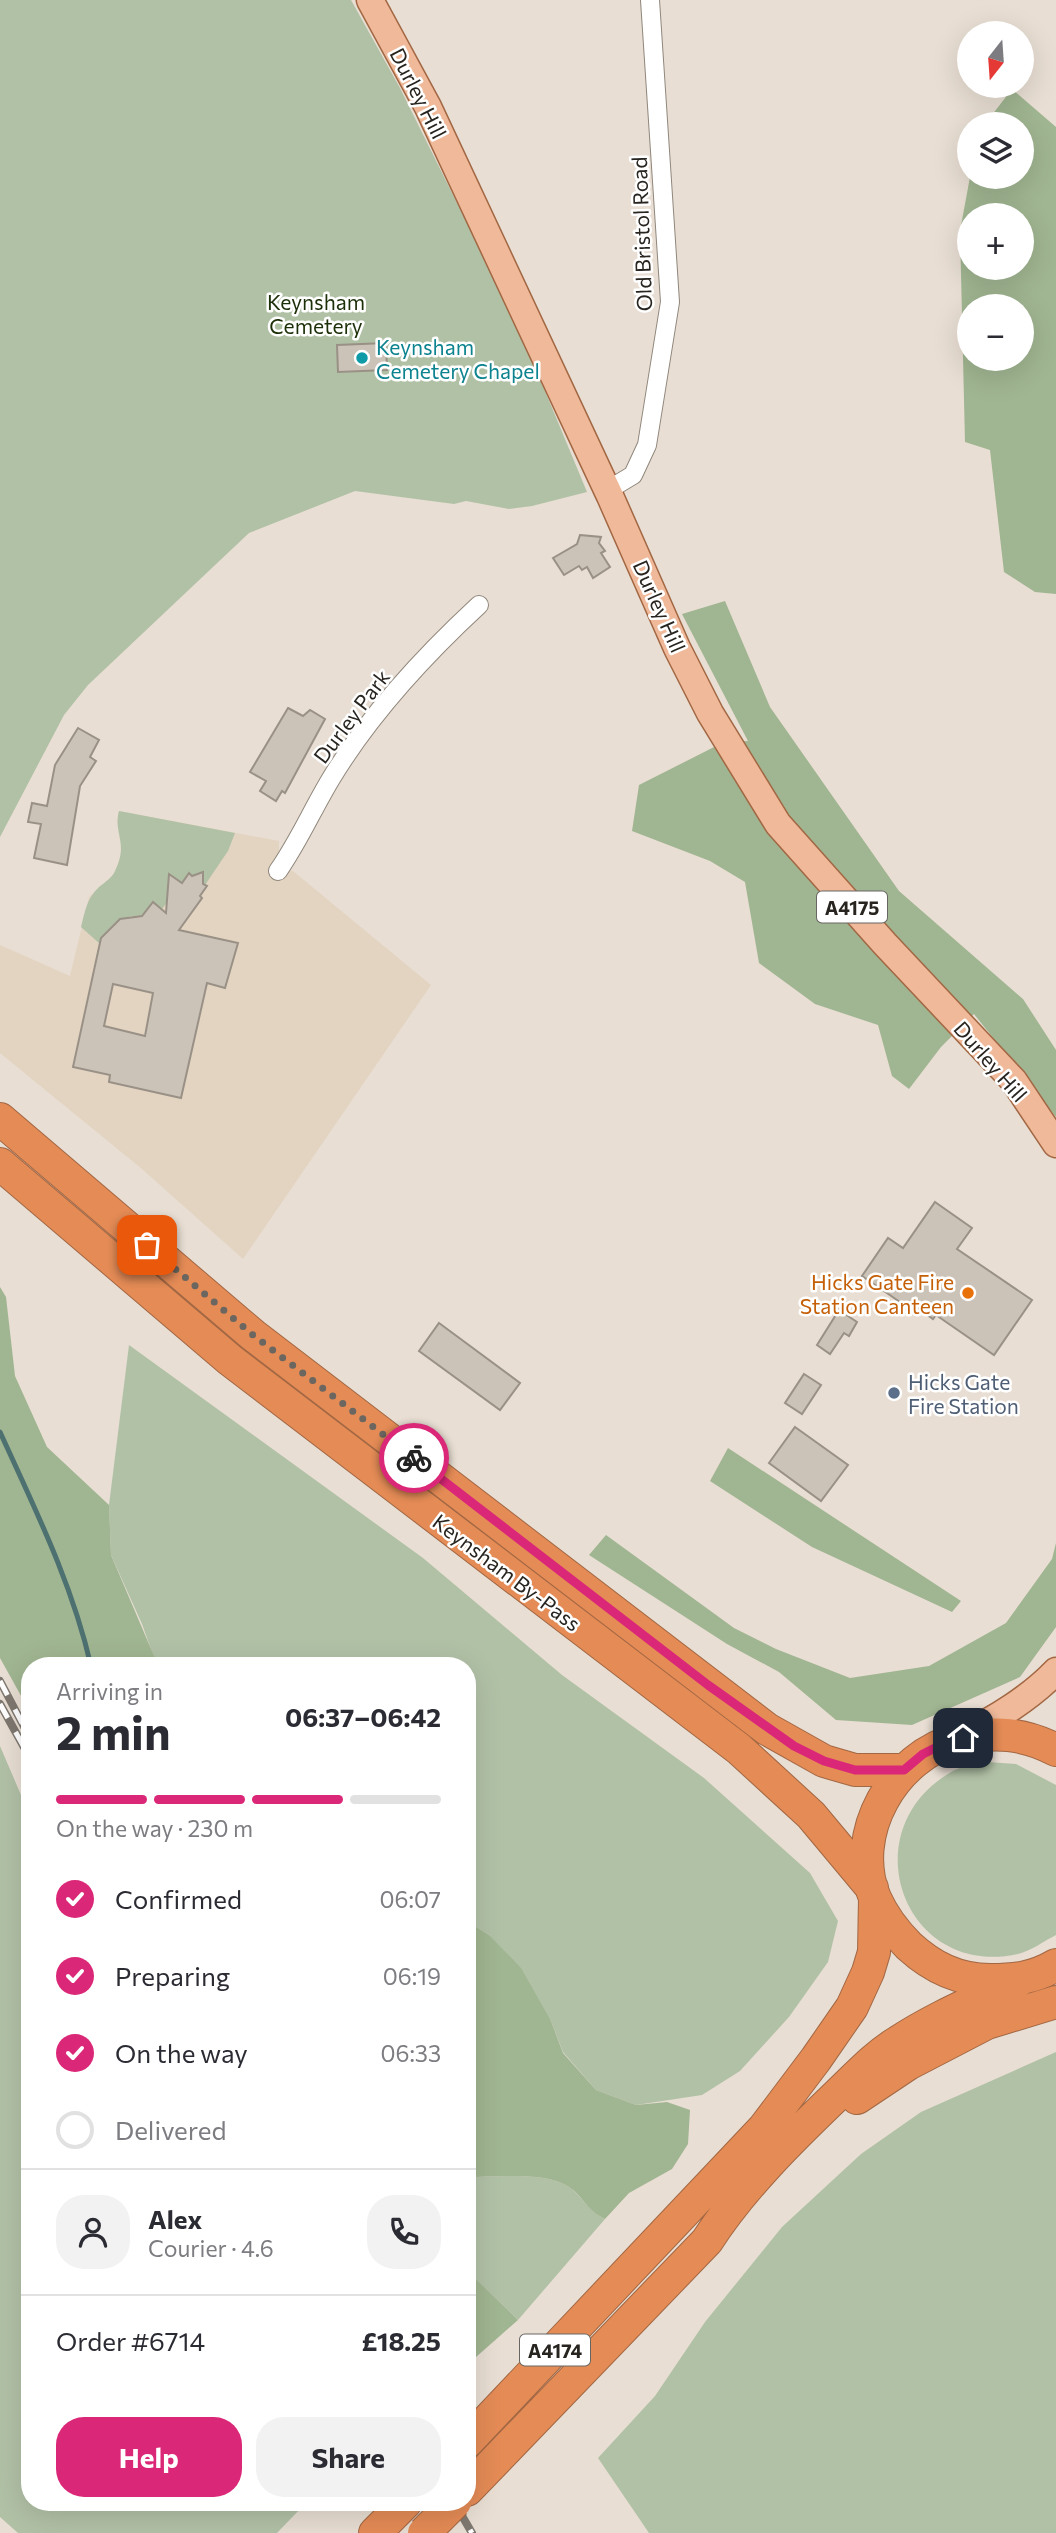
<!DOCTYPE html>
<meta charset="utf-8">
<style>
:root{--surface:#fff;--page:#f2f2f3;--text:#2b2b33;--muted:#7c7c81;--line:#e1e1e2;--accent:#db2777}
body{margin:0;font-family:Commissioner,sans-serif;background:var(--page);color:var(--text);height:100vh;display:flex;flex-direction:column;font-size:26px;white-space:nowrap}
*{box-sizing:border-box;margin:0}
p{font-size:23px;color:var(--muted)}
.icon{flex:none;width:38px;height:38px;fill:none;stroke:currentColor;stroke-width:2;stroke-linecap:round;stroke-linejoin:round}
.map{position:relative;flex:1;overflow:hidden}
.panel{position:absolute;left:21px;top:1657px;width:455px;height:854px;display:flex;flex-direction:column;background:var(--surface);border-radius:28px;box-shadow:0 7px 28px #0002}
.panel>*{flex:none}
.needle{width:46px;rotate:197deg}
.buttons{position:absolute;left:957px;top:21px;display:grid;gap:14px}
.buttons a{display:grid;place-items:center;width:77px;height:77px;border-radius:50%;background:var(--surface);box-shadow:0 7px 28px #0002;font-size:35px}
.pin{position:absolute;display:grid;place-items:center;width:60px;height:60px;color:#fff;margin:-30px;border-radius:14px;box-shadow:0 4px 10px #0006}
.courier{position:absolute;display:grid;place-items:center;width:70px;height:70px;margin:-35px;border:5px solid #db2777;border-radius:50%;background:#fff;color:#222;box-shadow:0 2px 9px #0007}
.headline em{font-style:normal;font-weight:700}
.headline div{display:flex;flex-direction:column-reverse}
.headline{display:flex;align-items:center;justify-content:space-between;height:119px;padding:0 35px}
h1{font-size:46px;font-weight:700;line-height:52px}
.bar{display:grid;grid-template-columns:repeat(4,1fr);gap:10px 7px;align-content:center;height:84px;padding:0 35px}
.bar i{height:9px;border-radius:5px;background:var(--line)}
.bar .on{background:var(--accent)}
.bar p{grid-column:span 4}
.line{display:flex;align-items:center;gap:18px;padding:0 35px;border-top:2px solid var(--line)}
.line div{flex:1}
.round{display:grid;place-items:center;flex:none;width:74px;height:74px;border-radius:28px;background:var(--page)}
ol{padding:0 35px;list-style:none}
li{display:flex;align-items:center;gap:21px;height:77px}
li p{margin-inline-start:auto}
li .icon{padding:7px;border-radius:50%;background:var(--accent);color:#fff;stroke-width:4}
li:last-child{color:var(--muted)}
li i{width:38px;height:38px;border:4px solid var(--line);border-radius:50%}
.primary-button{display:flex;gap:14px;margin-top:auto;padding:14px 35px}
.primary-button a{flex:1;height:80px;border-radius:28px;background:var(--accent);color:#fff;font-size:28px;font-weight:700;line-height:80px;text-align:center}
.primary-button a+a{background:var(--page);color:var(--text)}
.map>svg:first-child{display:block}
.built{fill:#e3d4c2}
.green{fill:#b1c1a6}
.forest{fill:#a0b591;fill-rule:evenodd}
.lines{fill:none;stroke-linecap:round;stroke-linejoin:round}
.stream{stroke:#4d7070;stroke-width:5}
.building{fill:#ccc3b8;stroke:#9a9186;stroke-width:2;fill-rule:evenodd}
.street-casing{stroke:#90877c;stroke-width:20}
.primary-casing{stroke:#a26743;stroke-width:29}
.highway-casing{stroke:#a26743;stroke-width:34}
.street{stroke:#fff;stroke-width:18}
.primary{stroke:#efb99a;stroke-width:26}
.highway{stroke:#e48b56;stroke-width:32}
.rail-casing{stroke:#7e7870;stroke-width:8}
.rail{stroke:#fff;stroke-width:5;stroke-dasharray:16;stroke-linecap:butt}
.highway-bridge-casing{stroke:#a26743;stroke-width:34;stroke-linecap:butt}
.highway-bridge{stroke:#e48b56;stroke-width:32}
.done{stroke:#6b665f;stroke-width:7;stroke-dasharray:0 12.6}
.route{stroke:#db2777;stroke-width:9}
.culture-dot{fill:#0f9aa8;stroke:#fff;stroke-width:2.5}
.food-dot{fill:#e8710a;stroke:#fff;stroke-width:2.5}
.service-dot{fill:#5c6f8a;stroke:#fff;stroke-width:2.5}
.labels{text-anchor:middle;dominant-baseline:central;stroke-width:5;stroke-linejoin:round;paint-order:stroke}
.shield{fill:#fff;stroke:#686663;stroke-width:2}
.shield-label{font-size:19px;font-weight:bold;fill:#282520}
.street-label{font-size:21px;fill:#282520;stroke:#fff}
.park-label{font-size:21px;fill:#1c3008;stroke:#fff}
.culture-label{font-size:21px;fill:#0d838f;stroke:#fff;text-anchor:start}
.food-label{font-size:21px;fill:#c56008;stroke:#fff;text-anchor:end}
.service-label{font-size:21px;fill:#4e5e75;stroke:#fff;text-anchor:start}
</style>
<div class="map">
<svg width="1056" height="2533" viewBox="0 0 1056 2533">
<rect width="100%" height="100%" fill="#e8ded3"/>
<!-- built -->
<path class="built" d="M119,811L279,841V870L293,871L431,985L243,1259L142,1169L0,1053V945L70,976L89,897L115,874L122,851L123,844L117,821Z"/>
<!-- green -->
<path class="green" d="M0,0H351L400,88L518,326L587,492L532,506L509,509L466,501L454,504L355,491L249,533L88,685L64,715L0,837Z
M119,811L235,833L228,851L205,885L189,873L162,909L152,902L142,916C122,914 107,926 100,944L81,927C85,911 87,898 99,887C105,882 112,878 115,871C129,843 113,834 119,811Z
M129,1345L423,1558L562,1675L704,1778L810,1873L838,1921L828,1962L789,2017L740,2071L702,2095L636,2105L596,2090L563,2052L551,2021L489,1935L467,1921V1666H157L142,1624L111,1555L109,1505Z
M0,1746L30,1816V2502L300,2503L302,2507L277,2533H18L0,2517Z
M987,1762L1016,1764L1056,1785V1935C1044,1941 1031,1951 1018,1954C904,1979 850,1831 951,1772C961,1766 975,1765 987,1762Z
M1056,2052V2533H649L598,2458L655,2396L705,2322L782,2227L861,2154L921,2112Z
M467,2177C495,2177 546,2171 569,2187C583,2197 586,2209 605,2219L518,2320L467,2270Z"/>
<!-- forest -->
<path class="forest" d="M1012,89L1056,127V594L1035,592L1004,572L990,450L965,442L960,231L970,177H1022V124H985ZM1022,215V268H970V215ZM970,306H1022V359H970Z
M725,601L770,707L899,891L1023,999L1056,1050V1117L974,1014L941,1047L909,1089L892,1076L878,1025L815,1004L759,963L745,882L710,861L632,831L639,785L724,742L748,741L682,614Z
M0,1287L6,1297L15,1376L47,1447L109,1505L111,1555L157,1663V1666H30V1712L0,1658Z
M728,1448L961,1601L952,1612L812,1547L710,1481Z
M606,1535L734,1628L776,1649L850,1678L929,1666L1006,1623L1052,1559L1056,1543V1627L1020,1677L912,1725L836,1720L779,1672L727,1644L589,1555Z
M467,1921L489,1935L521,1968L551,2021L563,2053L596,2090L636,2105L667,2102L690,2110L688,2144L672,2169L629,2193L605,2219C585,2209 584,2197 569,2187C546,2171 495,2177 467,2177Z
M467,2270L518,2320L467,2365Z"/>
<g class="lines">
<!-- stream -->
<path class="stream" d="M0,1432C35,1509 72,1583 91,1666"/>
</g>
<!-- building -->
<path class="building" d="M386,343L387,370L338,372L337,345Z
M580,535L601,537L599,543L605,551L601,553L610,567L593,578L587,567L582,570L579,566L564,575L553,558L577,544Z
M288,708L303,716L310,710L325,719L285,793L282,791L276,801L260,791L266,781L250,772Z
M78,728L99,740L90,757L96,761L80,786L67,865L34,858L41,824L28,822L32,803L47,806L55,765Z
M203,872V884L207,886L200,896L202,898L179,930L238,943L225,988L207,983L181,1098L109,1082L110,1075L73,1067L101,938L120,919L142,916L153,902L166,913L169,874L182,883L189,873L192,876ZM113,984L153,993L145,1036L104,1026Z
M935,1202L972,1228L957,1249L1032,1300L994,1355L936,1315L933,1319L919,1309L916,1313L862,1276L888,1238L903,1248Z
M839,1310L857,1322L849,1336L844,1333L830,1354L817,1345Z
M439,1323L520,1383L500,1410L419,1351Z
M804,1374L821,1385L802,1414L785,1403Z
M795,1427L848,1465L821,1501L769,1463Z"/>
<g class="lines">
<defs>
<path id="street" d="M608,490L633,475L647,445L670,302L650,0
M278,871C299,841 313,808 332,777C371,713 425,655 479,605"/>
<path id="primary" d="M370,0L428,107L610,496L677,648L710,713L778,824L885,944L1014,1081L1056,1144
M962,1735C995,1720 1031,1697 1056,1671"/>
<path id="highway" d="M0,1119L253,1335L767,1729L824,1761L855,1770H904
M0,1164L230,1360L739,1749L811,1815L872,1888
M1056,1750C1024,1733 994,1731 959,1739C894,1755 848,1834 875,1898C883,1916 895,1932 909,1946C932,1967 957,1980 990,1980C1015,1980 1034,1978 1056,1965
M857,2098L908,2064L987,2023L1056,2002
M467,2442L764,2128L816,2059L852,2007L868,1972L874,1952L875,1898
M467,2490L707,2241C742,2187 791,2139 838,2094C857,2076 875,2056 898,2042C936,2017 980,1999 1021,1979
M375,2533L406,2502"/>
</defs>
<!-- street casing -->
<use href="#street" class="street-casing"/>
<!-- primary casing -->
<use href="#primary" class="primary-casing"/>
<!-- highway casing -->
<use href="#highway" class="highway-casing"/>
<!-- street -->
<use href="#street" class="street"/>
<!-- primary -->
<use href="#primary" class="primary"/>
<!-- highway -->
<use href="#highway" class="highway"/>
<defs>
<path id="rail" d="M0,1681L30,1738
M0,1704L30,1758
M454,2502L472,2533"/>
</defs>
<!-- rail casing -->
<use href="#rail" class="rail-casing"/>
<!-- rail -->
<use href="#rail" class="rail"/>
<defs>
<path id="highway-bridge" d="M424,2533L455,2502"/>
</defs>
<!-- highway-bridge casing -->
<use href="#highway-bridge" class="highway-bridge-casing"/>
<!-- highway-bridge -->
<use href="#highway-bridge" class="highway-bridge"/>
</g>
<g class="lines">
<!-- done -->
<path class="done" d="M147,1245L253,1335L414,1458"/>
<!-- route -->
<path class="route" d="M414,1458L708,1685L794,1746L824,1761L855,1770H904L923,1754L945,1743L963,1738"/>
</g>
<!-- markers -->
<circle class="culture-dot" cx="362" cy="358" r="7"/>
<circle class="food-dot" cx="968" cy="1293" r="7"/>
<circle class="service-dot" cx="894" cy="1393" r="7"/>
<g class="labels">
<!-- shield labels -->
<g class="shield">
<rect x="817" y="891.5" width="70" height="31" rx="5"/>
<rect x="520" y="2334.5" width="70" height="31" rx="5"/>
</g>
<g class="shield-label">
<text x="852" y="907">A4175</text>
<text x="555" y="2350">A4174</text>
</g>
<!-- street labels -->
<g class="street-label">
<text transform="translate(419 93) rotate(63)">Durley Hill</text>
<text transform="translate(641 234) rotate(-92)">Old Bristol Road</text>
<text transform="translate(660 606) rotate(66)">Durley Hill</text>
<text transform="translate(351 716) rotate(-53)">Durley Park</text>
<text transform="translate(991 1061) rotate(49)">Durley Hill</text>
<text transform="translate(507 1572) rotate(37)">Keynsham By-Pass</text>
</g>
<!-- park labels -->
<g class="park-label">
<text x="316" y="301">Keynsham<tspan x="316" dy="24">Cemetery</tspan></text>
</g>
<!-- culture labels -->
<g class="culture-label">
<text x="376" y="346">Keynsham<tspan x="376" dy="24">Cemetery Chapel</tspan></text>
</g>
<!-- food labels -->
<g class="food-label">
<text x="954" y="1281">Hicks Gate Fire<tspan x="954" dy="24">Station Canteen</tspan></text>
</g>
<!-- service labels -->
<g class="service-label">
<text x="908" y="1381">Hicks Gate<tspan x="908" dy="24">Fire Station</tspan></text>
</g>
</g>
</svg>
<div class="buttons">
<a><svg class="needle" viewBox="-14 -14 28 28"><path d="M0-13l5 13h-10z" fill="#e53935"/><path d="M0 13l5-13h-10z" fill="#7c7c81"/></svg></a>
<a><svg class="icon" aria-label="layers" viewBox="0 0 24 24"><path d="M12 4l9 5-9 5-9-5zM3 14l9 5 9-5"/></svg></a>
<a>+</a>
<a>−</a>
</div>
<div class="pin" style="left:147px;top:1245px;background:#ea580c"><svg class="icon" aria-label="bag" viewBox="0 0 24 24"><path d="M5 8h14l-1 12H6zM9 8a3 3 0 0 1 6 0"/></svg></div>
<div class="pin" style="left:963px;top:1738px;background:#1f2937"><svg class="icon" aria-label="home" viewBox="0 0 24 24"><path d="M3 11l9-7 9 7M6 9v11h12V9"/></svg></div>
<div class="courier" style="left:414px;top:1458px"><svg class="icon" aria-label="bike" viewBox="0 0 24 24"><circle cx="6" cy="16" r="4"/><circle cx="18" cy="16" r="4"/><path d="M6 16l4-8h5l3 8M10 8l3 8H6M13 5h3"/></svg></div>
<section class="panel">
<div class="headline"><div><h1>2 min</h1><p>Arriving in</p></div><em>06:37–06:42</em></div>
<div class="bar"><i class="on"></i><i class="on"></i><i class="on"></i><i></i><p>On the way · 230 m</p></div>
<ol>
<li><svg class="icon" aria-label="check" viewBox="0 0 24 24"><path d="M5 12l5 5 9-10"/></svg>Confirmed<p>06:07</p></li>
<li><svg class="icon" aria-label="check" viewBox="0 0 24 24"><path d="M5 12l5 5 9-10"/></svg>Preparing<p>06:19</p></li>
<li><svg class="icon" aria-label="check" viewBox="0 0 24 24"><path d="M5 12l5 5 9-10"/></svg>On the way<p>06:33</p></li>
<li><i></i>Delivered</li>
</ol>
<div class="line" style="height:126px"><a class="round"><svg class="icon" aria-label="person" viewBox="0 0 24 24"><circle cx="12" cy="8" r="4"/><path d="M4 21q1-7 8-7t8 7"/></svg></a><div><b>Alex</b><p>Courier · 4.6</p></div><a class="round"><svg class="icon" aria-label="phone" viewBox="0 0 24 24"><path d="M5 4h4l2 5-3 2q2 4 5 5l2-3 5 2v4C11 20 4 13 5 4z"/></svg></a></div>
<div class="line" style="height:91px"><div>Order #6714</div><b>£18.25</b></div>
<div class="primary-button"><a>Help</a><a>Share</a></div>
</section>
</div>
